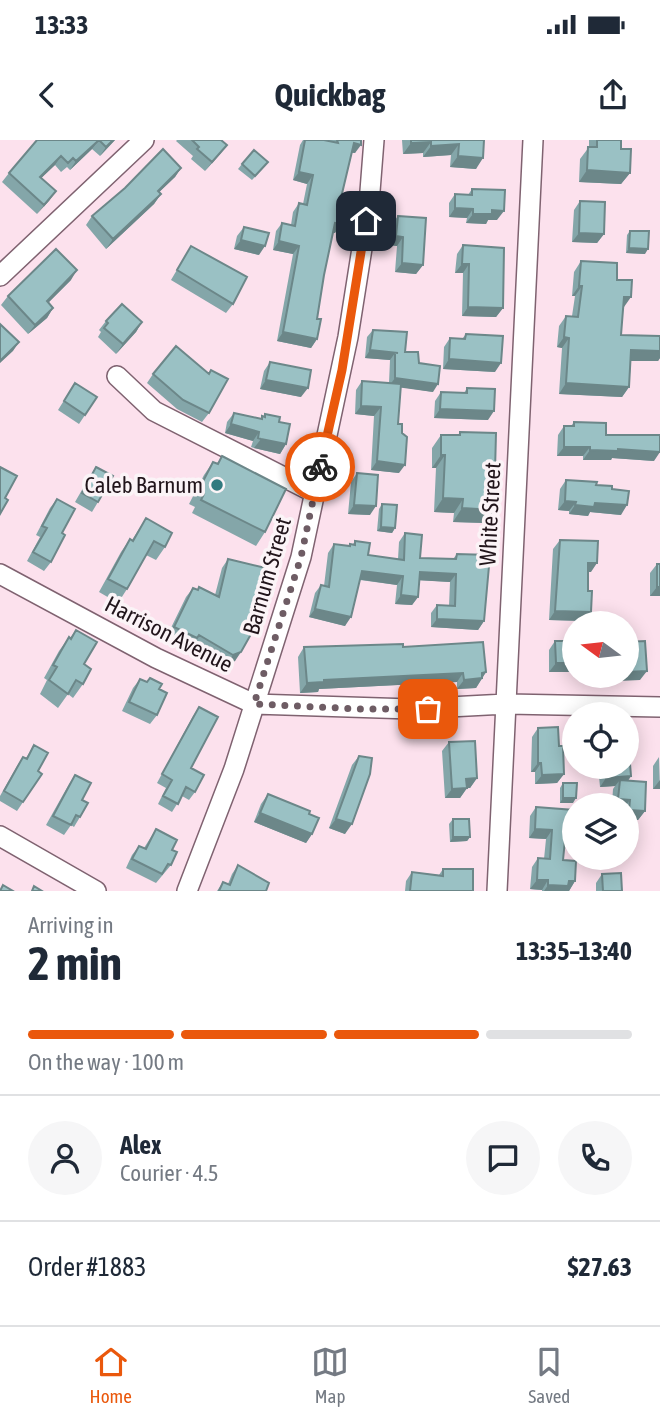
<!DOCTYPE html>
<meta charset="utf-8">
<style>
:root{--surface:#fff;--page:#f6f6f7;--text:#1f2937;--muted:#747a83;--line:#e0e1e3;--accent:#ea580c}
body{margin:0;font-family:"Asap Condensed",sans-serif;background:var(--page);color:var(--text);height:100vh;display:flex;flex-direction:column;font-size:26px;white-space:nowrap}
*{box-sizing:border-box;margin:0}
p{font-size:23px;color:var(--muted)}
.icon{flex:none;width:38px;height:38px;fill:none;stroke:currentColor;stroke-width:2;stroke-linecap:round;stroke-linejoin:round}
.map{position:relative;height:751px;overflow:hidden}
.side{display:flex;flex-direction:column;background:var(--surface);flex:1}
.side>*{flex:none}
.needle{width:46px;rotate:285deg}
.controls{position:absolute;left:562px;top:471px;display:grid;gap:14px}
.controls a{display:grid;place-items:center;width:77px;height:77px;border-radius:50%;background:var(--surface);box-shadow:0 4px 18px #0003;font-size:35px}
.pin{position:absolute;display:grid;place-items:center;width:60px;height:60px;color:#fff;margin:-30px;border-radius:14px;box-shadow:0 4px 10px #0006}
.courier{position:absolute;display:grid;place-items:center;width:70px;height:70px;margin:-35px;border:5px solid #ea580c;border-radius:50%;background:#fff;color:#222;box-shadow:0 2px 9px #0007}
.overview em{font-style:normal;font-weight:700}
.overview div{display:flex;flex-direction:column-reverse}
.overview{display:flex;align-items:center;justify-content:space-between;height:119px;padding:0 28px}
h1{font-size:46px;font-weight:700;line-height:52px}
.bar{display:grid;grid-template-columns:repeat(4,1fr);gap:10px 7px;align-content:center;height:84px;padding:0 28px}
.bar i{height:9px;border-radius:5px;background:var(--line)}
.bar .active{background:var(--accent)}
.bar p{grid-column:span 4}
.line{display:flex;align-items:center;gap:18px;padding:0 28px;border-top:2px solid var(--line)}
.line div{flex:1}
.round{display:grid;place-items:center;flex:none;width:74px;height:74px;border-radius:37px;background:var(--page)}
.status{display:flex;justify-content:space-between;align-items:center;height:49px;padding:0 35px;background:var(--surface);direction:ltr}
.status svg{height:19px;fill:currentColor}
header{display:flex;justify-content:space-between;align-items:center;height:91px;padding:0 28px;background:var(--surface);font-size:32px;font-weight:700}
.dock{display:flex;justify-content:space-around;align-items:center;height:98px;border-top:2px solid var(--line);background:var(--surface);font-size:19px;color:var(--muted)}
.dock a{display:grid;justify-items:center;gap:4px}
.dock .active{color:var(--accent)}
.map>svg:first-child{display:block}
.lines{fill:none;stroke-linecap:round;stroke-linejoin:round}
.street-casing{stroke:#7f6270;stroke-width:22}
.street{stroke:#fff;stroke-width:19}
.wall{fill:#84a6a9}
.shaded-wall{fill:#6c8789}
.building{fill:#9ac1c4;stroke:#6c8789;stroke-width:2}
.done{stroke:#6e5c64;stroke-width:7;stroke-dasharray:0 12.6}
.route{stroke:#ea580c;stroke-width:9}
.poi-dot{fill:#317a7f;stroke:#fbf4f7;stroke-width:2.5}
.labels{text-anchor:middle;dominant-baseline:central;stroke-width:7;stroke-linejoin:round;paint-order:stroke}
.poi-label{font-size:23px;fill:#21151b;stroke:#fbf4f7;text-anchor:end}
.street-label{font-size:23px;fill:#21151b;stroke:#fbf4f7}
</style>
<div class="status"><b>13:33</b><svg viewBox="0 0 49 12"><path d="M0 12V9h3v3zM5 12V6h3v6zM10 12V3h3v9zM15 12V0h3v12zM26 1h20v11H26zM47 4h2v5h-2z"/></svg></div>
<header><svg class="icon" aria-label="back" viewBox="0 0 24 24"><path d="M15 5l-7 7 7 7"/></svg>Quickbag<svg class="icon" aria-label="share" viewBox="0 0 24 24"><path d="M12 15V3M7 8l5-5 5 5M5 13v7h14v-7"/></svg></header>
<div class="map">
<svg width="660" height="751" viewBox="0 0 660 751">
<rect width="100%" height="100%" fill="#fce1ed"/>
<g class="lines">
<defs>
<path id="street" d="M0,136L144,0
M117,236L154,271L315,353
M0,434L156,518L254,564L411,569L506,564L660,567
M0,696L96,751
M187,751L234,629L301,417L348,197L369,64L374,0
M497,751L533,0"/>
</defs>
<!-- street casing -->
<use href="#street" class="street-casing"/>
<!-- street -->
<use href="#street" class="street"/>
</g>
<!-- wall -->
<path class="wall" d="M37,0H115L100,16L92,9L70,30L67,27L61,32L55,25L41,38L56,51L37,74L2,42L9,33Z
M177,0H221L227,5L220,14L205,31L191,19L193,16L176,1Z
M303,0H361L355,13H352L340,62L335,93H333L324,135L317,179V199L311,208L277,201L293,114L273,110L276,91L282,83L291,85L293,72L299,63L303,64L307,44L293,40L300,5Z
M402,0H484L476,29L450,27L451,15L423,17V13L403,14Z
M589,0H621V9L630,33L621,44L579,42L580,19L589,7Z
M242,24L265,26L252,40L238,29Z
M181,28L175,37L159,52L161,54L154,64L106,109L86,85L92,76Z
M472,49L497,80H488L486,84L466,83L467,78L449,77V63L455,54L468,55Z
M580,61L604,94L597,103L572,102L574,70Z
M398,76L423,125L416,134L395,132L397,106L390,105L391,85Z
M244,87L259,115L234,109L237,96Z
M630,91L645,114L626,113L627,95Z
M463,105L503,168L496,177L462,176L463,133H455L457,114Z
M191,106L233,164L226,173L171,140Z
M581,121L617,140L623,167L621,195L660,196V218L658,221H631L629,247L622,257L559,254L562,208L557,207L559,186L566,176H572L575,156H572L574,132Z
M71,140L48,163L53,168L47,178L28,194L1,165L8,156Z
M106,181L142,182L136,192L116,214L98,197L101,192L99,190Z
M373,190L405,212L419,223L433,252L401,247L398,284L399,333L371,330L374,276L355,274L356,250L362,241L389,243L390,220L365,218L367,197Z
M466,194L495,232L443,229L444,207L450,198L462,199Z
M270,222L301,257L260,249L264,231Z
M153,234H208L209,273L202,282L177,269L147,243Z
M75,243L85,275L79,284L58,270Z
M467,248L488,280L434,278L435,261L441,252L464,253Z
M234,273L261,279L265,274L279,282L286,304L280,314L254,308L251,307L253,301L225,293L227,282Z
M574,282L606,295L654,321L612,318L611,320H583V316H557L558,295L564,286H571Z
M460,292L494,370L485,383L453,382L454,373L434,372L436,328H432V308L441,295H458Z
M222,316L265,392L256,406L192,373L195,367L189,364L204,335L213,322L217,324Z
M96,327L98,362L92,372L75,362L90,336Z
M357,333L370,375L348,374L351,342Z
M566,340L596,345L612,349L621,375L590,372L588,376L569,374V371L558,370L560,349Z
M57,359L62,393L51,422L44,431L27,421L40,397L36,395L50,368Z
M382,364L395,388L392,393L377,391L379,369Z
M146,378L165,407L156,420L146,415L127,449L118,463L99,452L121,412L130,399L132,400Z
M405,393L420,418L453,419L457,414L484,481L478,490L431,487V473L437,465L449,466L450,442L419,440L418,457L412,465L395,464L397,445L360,440L345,486L309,477L315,453L321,445L324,446L328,413L334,404L349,406L350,404H353L355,401L368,415L398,419L399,402Z
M560,400L591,432H588V451L591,472L585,481L549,480L553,409Z
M228,419L265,448L259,457L235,521L226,524L193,504L190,507L167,496L186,457L193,448L197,450L199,447L215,455L222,428Z
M657,424H660V456H650V433Z
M76,490L84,524L83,544L73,558L68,554L58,568L40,554L47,540L44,538L59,511L69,497L70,498Z
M555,501H574V532H549V510Z
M304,507H403L486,532L476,548L457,549V542L319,549L318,552L300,553L298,517Z
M140,539L157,575L150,584L122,571L133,548Z
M199,567L191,628L195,652L189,660L182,656L172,672L158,664L166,648L157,643L193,576Z
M538,588L564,634L557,643L535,644V632H531L532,597Z
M449,602L477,638L470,648H467L460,658H445L442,611Z
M34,605L38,631L42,634L17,671L0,661V656L17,626L23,617L26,618Z
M359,616L345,694L329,688L352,625Z
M659,617L660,649H653V626Z
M598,626H626L631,636L628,641L645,671L638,680L626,679V665H612L613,649L615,646L600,647Z
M75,635L82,660L80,677L74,687L71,685L64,695L46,685L69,644Z
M563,643L573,663H560V648Z
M268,654L309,674L312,694L306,703L254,682L261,664Z
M536,667L574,670V692L568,700H565L563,720L575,741L569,751H542V750L530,749L532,727L538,718L544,719L546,699L529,698L530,676Z
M453,679L470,697L467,701L450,702L449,684Z
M156,689L172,710L171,725L156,743L126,728L132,715L139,706L144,708Z
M238,725L266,751H217L223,742L228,744L232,734Z
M443,729L473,751H405L406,741L412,732L439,735Z
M602,734L622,751H596V743Z"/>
<!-- shaded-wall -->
<path class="shaded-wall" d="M99,0L92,9L70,30L76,21Z
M113,0H115L100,16L106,7Z
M431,2L423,13L403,14L411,3Z
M354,3L361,5L355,13L348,12Z
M459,4L451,15L423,17L431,6Z
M227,5L220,14L205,31L212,22Z
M61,16L55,25L33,46L40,37Z
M458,16L483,18L476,29L450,27Z
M181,28L175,37L151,60L158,51Z
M587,30L630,33L621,44L579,42Z
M299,32L313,35L307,44L293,40Z
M56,51L49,61L37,74L44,65Z
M161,54L154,64L106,109L113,99Z
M455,68L473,69L467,78L449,77Z
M492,70L504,71L497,80H488L486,84L466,83L473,74Z
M335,83L341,84L335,93L329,92Z
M579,93L604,94L597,103L572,102Z
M396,96L403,97L397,106L390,105Z
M241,100L265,106L259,115L234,109Z
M279,101L299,106L293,114L273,110Z
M629,108L648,109L645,114L626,113Z
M402,123L423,125L416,134L395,132Z
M462,124H469L463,133H455Z
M77,130L71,140L40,171L47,161Z
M579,146H582L575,156H572Z
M624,157H631L624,167Z
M468,167L503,168L496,177L462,176Z
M53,168L47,178L28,194L35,185Z
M142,182L136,192L116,214L123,204Z
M283,192L317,199L311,208L277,201Z
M564,197L569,198L562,208L557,207Z
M19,202L13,211L0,223V221Z
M370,210L395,213L390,220L365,218Z
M631,210L660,211V218L658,221H624Z
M449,219L501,223L495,232L443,229Z
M395,238L438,244L433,252L389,246Z
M266,240L308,248L301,257L260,249Z
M566,243L629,247L622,257L559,254Z
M361,266L381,267L374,276L355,274Z
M440,269L494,271L488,280L434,278Z
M231,284L259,292L253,301L225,293Z
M261,299L286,304L280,314L254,308Z
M564,307H590L583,316H557Z
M618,309L660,312L654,321L612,318L611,320H583L590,310Z
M441,315H445L436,328H432Z
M377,321L405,325L399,333L371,330Z
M443,358L463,359L454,373L434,372Z
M565,361L576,362L569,371L558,370Z
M595,363L627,365L621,375L590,372L588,376L569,374L575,365Z
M354,365L376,366L370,375L348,374Z
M462,368L494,370L485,383L453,382Z
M381,387L395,388L392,393L377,391Z
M588,423H597L591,432H581Z
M362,431L403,436L397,445L356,439Z
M420,432L456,434L450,442L414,440Z
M657,447H660V456H650Z
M401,455L418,457L412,465L395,464Z
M315,469L351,477L345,486L309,477Z
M555,471L591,472L585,481L549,480Z
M437,479L484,481L478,490L431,487Z
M241,512L235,521L226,524L233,515Z
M556,523H574V532H549Z
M647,531L640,540L619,541L623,536H626V532Z
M486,532L476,548L457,549L464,540Z
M463,533L457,542L319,549L318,552L300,553L307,543L324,540Z
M538,623H541L535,632H531Z
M564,634L557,643L535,644L542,635Z
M631,636L624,646L620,640L615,646L600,647L606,638Z
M477,638L470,648H460L466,639Z
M660,640V649H653Z
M467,648L460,658H445L452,649Z
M563,658H576L573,663H560Z
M618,659L630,660L626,665H614Z
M629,670L645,671L638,680L626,679V674Z
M260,673L312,694L306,703L254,682Z
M336,679L352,684L345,694L329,688Z
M535,689L552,690L546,699L529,698Z
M566,690L574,691L568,700H560Z
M453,697H470L467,701L450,702Z
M537,740H548L542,750L530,749Z
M569,741H575L569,751H544L548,745Z"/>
<!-- building -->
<path class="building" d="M37,0H99L76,21L73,18L68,23L61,16L40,37L56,51L44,65L9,33Z
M99,0H113L106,7Z
M192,0H221L227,5L212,22L197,9L199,7Z
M305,0H324L338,3L337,0H361V5L354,3L340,62L345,63L341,84L335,83L324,135L317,179H321L317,199L283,192L299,106L279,101L282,83L295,86L299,63L307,65L313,35L299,32Z
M411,0H484L483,18L458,16L459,4L431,6V2L411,3Z
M597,0H621V9H631L630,33L587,30L588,7H597Z
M163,9L181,28L158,51L161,54L113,99L92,76L125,48Z
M254,10L268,22L255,36L242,24Z
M472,49L505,50L504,71L492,70V74H473V69L455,68V54L472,55Z
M580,61L605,62L604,94L579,93Z
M398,76L426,78L423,125L402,123L403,97L396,96Z
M244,87L269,93L265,106L241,100Z
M630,91H649L648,109L629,108Z
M463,105L504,108L503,168L468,167L469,124H462Z
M191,106L247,137L233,164L177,130Z
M56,109L77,130L47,161L53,168L35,185L8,156Z
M581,121L617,123V140H632L631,157H624L621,195L660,196V211L631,210L629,247L566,243L569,198L564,197L566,176L578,177L582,146H579Z
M122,164L142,182L123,204L104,188L108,183L106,181Z
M0,184L19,202L0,221Z
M373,190L407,192L405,212H418L419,223L440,226L438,244L395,238V213H398L370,210Z
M466,194L503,196L501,223L449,219L450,198L465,199Z
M176,206L209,234L211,230L228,239L209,273L183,260L153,234Z
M270,222L311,230L308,248L266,240Z
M362,241L401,244L398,284H402V293L407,297L405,325L377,321L381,267L361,266Z
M75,243L97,257L85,275L64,261Z
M467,248L495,249L494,271L440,269L441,252L467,253Z
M234,273L262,279V276L265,277V274L280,277L279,282L290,284L286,304L261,299L258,298L259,292L231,284Z
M574,282L606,283V295H660V312L618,309V311L590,310V307H564V286H574Z
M460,292L496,293L494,370L462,368L463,359L443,358L445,315H441V295H460Z
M222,316L286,349L265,392L201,360L204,354L198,351L213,322L218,324Z
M0,327L17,336L5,358L8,360L0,374Z
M96,327L113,336L98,362L82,353Z
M357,333L378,335L376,366L354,365Z
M566,340L597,342L596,345L612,346V349L629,351L627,365L595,363L594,367L575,365L576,362L565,361Z
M57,359L75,369L62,393L65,395L51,422L33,412L47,388L42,386Z
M382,364L397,365L395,388L381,387Z
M146,378L172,393L165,407L154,401L127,449L108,439L130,399L133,401Z
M405,393L422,395L420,418L456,419L457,414L490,415L484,481L437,479V465L455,466L456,434L420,432L418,457L401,455L403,436L362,431L351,477L315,469L321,445L329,447L334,404L350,406V404L355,405V401L370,403L368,415L404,420Z
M560,400L598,401L597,423H588V451H592L591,472L555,471Z
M228,419L270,429L265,448H262L249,484L255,487L241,512L233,515L199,495L197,498L174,487L193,448L198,450L199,447L219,457Z
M657,424H660V447H657Z
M76,490L97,502L84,524L91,529L83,544L76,540L68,554L49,540L57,527L53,525L69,497L71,499Z
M555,501H574V523H556Z
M645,501L647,531L626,532V502Z
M483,502L486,532L482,533V538L464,540L463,533L324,540V542L307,543L304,507L403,504V507Z
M150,538L162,544L159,549L167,553L157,575L129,562L140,539L147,542Z
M199,567L218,577L191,628L204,635L195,652L186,647L178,664L163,656L172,640L162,634Z
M558,587L559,606H563L564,634L542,635L541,623H538V588Z
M626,587H627L631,636L606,638L605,626H626Z
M475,601L477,638L466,639L467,648L452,649L449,602Z
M34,605L48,613L38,631L42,634L23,662L4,651L23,617L27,619Z
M359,616L372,618L370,634L352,684L336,679Z
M75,635L91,643L82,660L88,663L80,677L76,675L71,685L53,676Z
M620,640L646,642L645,671L629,670L630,660L618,659Z
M563,643H577L576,658H563Z
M268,654L310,671L309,674L319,678L312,694L260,673Z
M536,667L574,670V691L566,690L563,720L576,721L575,741H569L568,746L548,745V740H537L538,718L550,719L552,690L535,689Z
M453,679H469L470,697H453Z
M156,689L177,700L172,710L177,712L171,725L168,724L162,734L132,719L139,706L146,709Z
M238,725L269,743L266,751H219L223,742L230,745Z
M443,729H473V751H410L412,732L443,736Z
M621,733L622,751H603L602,734Z
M3,745L13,751H0Z
M34,746L42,751H32Z"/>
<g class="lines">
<!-- done -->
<path class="done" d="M320,327L301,417L254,564L359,569H428"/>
<!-- route -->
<path class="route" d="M320,327L342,230L366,81"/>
</g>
<!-- markers -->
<circle class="poi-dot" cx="217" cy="345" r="7"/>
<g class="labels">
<!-- poi labels -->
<g class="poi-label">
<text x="203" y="345">Caleb Barnum</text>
</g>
<!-- street labels -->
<g class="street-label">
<text transform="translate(490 374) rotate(-87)">White Street</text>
<text transform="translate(267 436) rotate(-74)">Barnum Street</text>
<text transform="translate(169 494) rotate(27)">Harrison Avenue</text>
</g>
</g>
</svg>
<div class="controls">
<a><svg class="needle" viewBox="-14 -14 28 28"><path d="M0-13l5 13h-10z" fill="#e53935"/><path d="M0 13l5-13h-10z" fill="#747a83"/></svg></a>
<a><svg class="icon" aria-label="locate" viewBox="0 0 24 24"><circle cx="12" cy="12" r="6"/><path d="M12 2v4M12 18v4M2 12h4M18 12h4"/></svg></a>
<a><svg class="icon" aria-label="layers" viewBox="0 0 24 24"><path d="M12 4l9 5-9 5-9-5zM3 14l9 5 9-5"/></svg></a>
</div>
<div class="pin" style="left:428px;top:569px;background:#ea580c"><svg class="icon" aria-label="bag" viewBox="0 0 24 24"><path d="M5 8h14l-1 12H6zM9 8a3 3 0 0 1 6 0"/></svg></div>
<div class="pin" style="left:366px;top:81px;background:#1f2937"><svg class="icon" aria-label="home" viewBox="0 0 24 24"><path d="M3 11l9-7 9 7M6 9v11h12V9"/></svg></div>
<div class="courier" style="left:320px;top:327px"><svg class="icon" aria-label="bike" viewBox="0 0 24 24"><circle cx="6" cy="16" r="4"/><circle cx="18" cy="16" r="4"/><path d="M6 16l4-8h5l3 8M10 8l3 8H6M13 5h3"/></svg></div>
</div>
<section class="side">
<div class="overview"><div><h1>2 min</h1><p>Arriving in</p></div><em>13:35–13:40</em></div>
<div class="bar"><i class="active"></i><i class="active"></i><i class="active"></i><i></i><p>On the way · 100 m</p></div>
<div class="line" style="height:126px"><a class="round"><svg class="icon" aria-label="person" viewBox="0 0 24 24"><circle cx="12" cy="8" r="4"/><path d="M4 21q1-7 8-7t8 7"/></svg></a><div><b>Alex</b><p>Courier · 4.5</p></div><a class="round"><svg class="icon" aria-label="chat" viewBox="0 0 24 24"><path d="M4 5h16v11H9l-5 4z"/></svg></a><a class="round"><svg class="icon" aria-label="phone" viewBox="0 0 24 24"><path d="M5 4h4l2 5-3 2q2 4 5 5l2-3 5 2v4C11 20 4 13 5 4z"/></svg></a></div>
<div class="line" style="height:91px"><div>Order #1883</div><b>$27.63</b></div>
</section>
<nav class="dock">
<a class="active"><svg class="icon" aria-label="home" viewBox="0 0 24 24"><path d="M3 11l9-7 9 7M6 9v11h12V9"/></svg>Home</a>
<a><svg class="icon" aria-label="map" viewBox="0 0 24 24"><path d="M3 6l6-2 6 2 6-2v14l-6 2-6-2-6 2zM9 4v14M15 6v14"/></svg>Map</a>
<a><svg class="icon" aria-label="saved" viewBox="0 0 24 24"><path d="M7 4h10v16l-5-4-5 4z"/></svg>Saved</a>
</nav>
